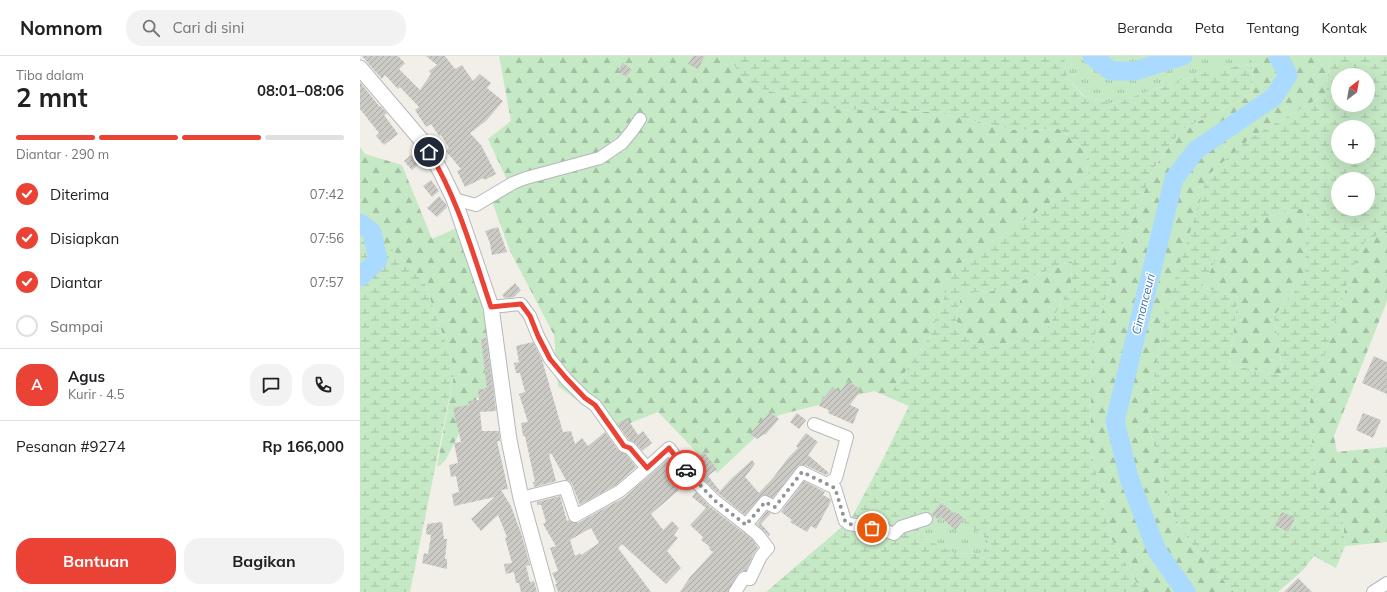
<!DOCTYPE html>
<html lang="id">
<meta charset="utf-8">
<style>
:root{--surface:#fff;--page:#f2f2f2;--text:#202124;--muted:#757577;--line:#e0e0e0;--accent:#ea4335}
body{margin:0;font-family:Mulish,sans-serif;background:var(--page);color:var(--text);height:100vh;display:flex;flex-direction:column;font-size:15px;white-space:nowrap}
*{box-sizing:border-box;margin:0}
p{font-size:13px;color:var(--muted)}
.icon{flex:none;width:22px;height:22px;fill:none;stroke:currentColor;stroke-width:2;stroke-linecap:round;stroke-linejoin:round}
.map{position:relative;flex:1;overflow:hidden}
.side{display:flex;flex-direction:column;background:var(--surface);width:360px}
.side>*{flex:none}
.needle{width:26px;rotate:31deg}
.fabs{position:absolute;left:971px;top:12px;display:grid;gap:8px}
.fabs a{display:grid;place-items:center;width:44px;height:44px;border-radius:50%;background:var(--surface);box-shadow:0 4px 16px #0002;font-size:20px}
.pin{position:absolute;display:grid;place-items:center;width:34px;height:34px;color:#fff;margin:-17px;border:2px solid #fff;border-radius:50%;box-shadow:0 1px 4px #0007}
.courier{position:absolute;display:grid;place-items:center;width:40px;height:40px;margin:-20px;border:3px solid #ea4335;border-radius:50%;background:#fff;color:#222;box-shadow:0 1px 5px #0007}
.summary em{font-style:normal;font-weight:700}
.summary div{display:flex;flex-direction:column-reverse}
.summary{display:flex;align-items:center;justify-content:space-between;height:68px;padding:0 16px}
h1{font-size:26px;font-weight:700;line-height:30px}
.bar{display:grid;grid-template-columns:repeat(4,1fr);gap:6px 4px;align-content:center;height:48px;padding:0 16px}
.bar i{height:5px;border-radius:3px;background:var(--line)}
.bar .selected{background:var(--accent)}
.bar p{grid-column:span 4}
.line{display:flex;align-items:center;gap:10px;padding:0 16px;border-top:1px solid var(--line)}
.line div{flex:1}
.round{display:grid;place-items:center;flex:none;width:42px;height:42px;border-radius:16px;background:var(--page)}
ol{padding:0 16px;list-style:none}
li{display:flex;align-items:center;gap:12px;height:44px}
li p{margin-inline-start:auto}
li .icon{padding:4px;border-radius:50%;background:var(--accent);color:#fff;stroke-width:4}
li:last-child{color:var(--muted)}
li i{width:22px;height:22px;border:2px solid var(--line);border-radius:50%}
.action{display:flex;gap:8px;margin-top:auto;padding:8px 16px}
.action a{flex:1;height:46px;border-radius:16px;background:var(--accent);color:#fff;font-size:16px;font-weight:700;line-height:46px;text-align:center}
.action a+a{background:var(--page);color:var(--text)}
header{display:flex;align-items:center;gap:24px;box-sizing:border-box;height:56px;padding:0 20px;background:var(--surface);border-bottom:1px solid var(--line)}
header strong{font-size:19px}
nav{display:flex;gap:22px;margin-inline-start:auto;font-size:14px}
.search{width:280px;height:36px;background:var(--page);display:flex;align-items:center;gap:10px;box-sizing:border-box;padding:0 14px;border-radius:16px;color:var(--muted);font-size:15px}
main{display:flex;flex:1;min-height:0}
.map>svg:first-child{display:block}
.grass{fill:url(#grass-tufts)}
.forest{fill:url(#forest-firs)}
.wetland{fill:url(#wetland-marsh);fill-rule:evenodd}
.lines{fill:none;stroke-linecap:round;stroke-linejoin:round}
.river{stroke:#aadaff;stroke-width:19}
.building{fill:url(#building-hatch);fill-rule:evenodd}
.minor-casing{stroke:#b5b8bc;stroke-width:14}
.tertiary-casing{stroke:#b5b8bc;stroke-width:17}
.minor{stroke:#fff;stroke-width:12}
.tertiary{stroke:#fff;stroke-width:15}
.done{stroke:#929495;stroke-width:4;stroke-dasharray:0 7.2}
.route{stroke:#ea4335;stroke-width:5}
.labels{text-anchor:middle;dominant-baseline:central;stroke-width:3;stroke-linejoin:round;paint-order:stroke}
.water-label{font-size:12px;font-style:italic;fill:#4174aa;stroke:#fff}
</style>
<header>
<strong>Nomnom</strong>
<div class="search"><svg class="icon" aria-label="search" viewBox="0 0 24 24"><circle cx="10" cy="10" r="6"/><path d="M15 15l6 6"/></svg>Cari di sini</div>
<nav><a>Beranda</a><a>Peta</a><a>Tentang</a><a>Kontak</a></nav>
</header>
<main>
<section class="side">
<div class="summary"><div><h1>2 mnt</h1><p>Tiba dalam</p></div><em>08:01–08:06</em></div>
<div class="bar"><i class="selected"></i><i class="selected"></i><i class="selected"></i><i></i><p>Diantar · 290 m</p></div>
<ol>
<li><svg class="icon" aria-label="check" viewBox="0 0 24 24"><path d="M5 12l5 5 9-10"/></svg>Diterima<p>07:42</p></li>
<li><svg class="icon" aria-label="check" viewBox="0 0 24 24"><path d="M5 12l5 5 9-10"/></svg>Disiapkan<p>07:56</p></li>
<li><svg class="icon" aria-label="check" viewBox="0 0 24 24"><path d="M5 12l5 5 9-10"/></svg>Diantar<p>07:57</p></li>
<li><i></i>Sampai</li>
</ol>
<div class="line" style="height:72px"><b class="round" style="background:var(--accent);color:#fff">A</b><div><b>Agus</b><p>Kurir · 4.5</p></div><a class="round"><svg class="icon" aria-label="chat" viewBox="0 0 24 24"><path d="M4 5h16v11H9l-5 4z"/></svg></a><a class="round"><svg class="icon" aria-label="phone" viewBox="0 0 24 24"><path d="M5 4h4l2 5-3 2q2 4 5 5l2-3 5 2v4C11 20 4 13 5 4z"/></svg></a></div>
<div class="line" style="height:52px"><div>Pesanan #9274</div><b>Rp 166,000</b></div>
<div class="action"><a>Bantuan</a><a>Bagikan</a></div>
</section>
<div class="map">
<svg width="1027" height="536" viewBox="0 0 1027 536">
<defs>
<pattern id="grass-tufts" width="24" height="20" patternUnits="userSpaceOnUse"><rect width="24" height="20" fill="#c5e8c5"/><path d="M3 7l-1-3M5 7V3M7 7l1-3M15 17l-1-3M17 17v-4M19 17l1-3" fill="none" stroke="#a3c0a4"/></pattern>
<pattern id="forest-firs" width="22" height="20" patternUnits="userSpaceOnUse"><rect width="22" height="20" fill="#c5e8c5"/><path d="M5 1l3.5 6h-7zM16 11l3.5 6h-7z" fill="#a3c0a4"/></pattern>
<pattern id="wetland-marsh" width="20" height="14" patternUnits="userSpaceOnUse"><rect width="20" height="14" fill="#c5e8c5"/><path d="M1 5h8M5 5V1M11 12h8M15 12V8" fill="none" stroke="#a3c0a4"/></pattern>
<pattern id="building-hatch" width="6" height="6" patternUnits="userSpaceOnUse"><rect width="6" height="6" fill="#cccac5"/><path d="M-1 1l2-2M0 6l6-6M5 7l2-2" fill="none" stroke="#a9a8a4"/></pattern>
</defs>
<rect width="100%" height="100%" fill="#f1efe8"/>
<!-- grass -->
<path class="grass" d="M704,0H892V8L854,13L752,48L724,40L707,21Z
M583,450L629,485L622,498L594,497L558,479Z"/>
<!-- forest -->
<path class="forest" d="M139,0H368L386,28L469,53L576,56L654,74L699,73L726,95L728,121L595,211L571,278L528,341L514,335L419,359L357,417L298,356L255,373L198,330L194,279L150,195L129,137L148,126L128,83L151,65Z
M892,0H970L966,38L890,82L805,255L787,364L814,461L835,493L874,536H782L751,482L730,390L732,288L764,185L794,112L821,74L893,38Z
M0,91L5,98L42,109L72,183L99,171L114,210L139,338L118,341L86,403L80,410H77L95,313L63,223L16,178L0,153Z
M947,151L945,223L914,260L923,319L869,309L878,241L842,231L863,190L905,161Z
M1027,175V245L974,380L977,396L1027,391V486L985,490L983,464L958,436L948,352L990,219L1005,185Z
M712,205L711,229L683,280L619,293L595,263L602,237L635,235Z"/>
<!-- wetland -->
<path class="wetland" d="M368,0H704L707,21L723,40L752,48L854,13L892,8L893,38L821,74L794,112L764,185L732,288L730,390L751,482L782,536H406L491,463L522,405L549,350L528,341L571,278L595,211L728,121L726,95L699,73L654,74L576,56L469,53L386,28ZM712,205L711,229L683,280L619,293L595,263L602,237L635,235ZM583,450L629,485L622,498L594,497L558,479Z
M970,0H1027V175L1005,185L990,219L948,352L958,436L983,464L985,490L976,512L954,500L943,514L918,536H874L835,493L814,461L787,364L805,255L848,119L890,82L966,38ZM978,19H1008V49H978ZM978,71H1008V101H978ZM978,123H1008V153H978ZM947,151L945,223L914,260L923,319L869,309L878,241L842,231L863,190L905,161Z
M0,153L16,178L63,223L95,313L50,536H0Z"/>
<g class="lines">
<!-- river -->
<path class="river" d="M732,0L751,15H775L823,0
M0,167L12,176L18,204L0,221
M826,536L797,495L769,422L755,365L814,123L836,94L914,41L928,19L918,0"/>
</g>
<!-- building -->
<path class="building" d="M2,0H38L45,7L39,13L60,34L71,18L69,15L77,9L66,0H85L95,13L102,9L113,25L120,18L131,27L127,32L143,45L126,65L110,77L121,89L136,118L125,124L123,122L105,131L97,115L101,113L86,95L89,92L81,79L79,80L71,68L66,71L55,54L59,51L40,31L38,33L25,19L22,23Z
M333,0H345L338,13L328,8Z
M263,7L272,14L266,21L258,14Z
M0,26L19,50H20L27,57L24,59L38,78L24,89L16,80L19,77L0,53Z
M51,99L59,108L52,114L44,105Z
M71,124L79,135L72,141L63,130Z
M79,140L86,148L87,151L77,161L67,152Z
M138,171L147,196L132,199L130,187L125,175Z
M155,227L161,234L154,241L145,242L142,239Z
M126,282L136,355L120,356L122,375H139L140,385H137L148,433L141,434L151,450L161,477L170,509L166,510L170,526L174,525L177,536H161L159,527H156L154,516L146,518L144,508L152,507L145,482L147,481L138,459L121,475L111,463L135,441L94,450L92,438L99,436L96,420L91,421L89,409L98,407L94,387L101,386L93,352L109,349L108,345L119,344L118,333H127L121,283Z
M173,286L182,304L203,376L211,375L215,388L222,382L228,390L245,376L258,394L266,398L276,411L256,429L220,449L212,428L210,425L206,424L191,397L189,399L196,425L174,431L173,426H175L165,380H163L161,367L168,366L159,338L165,336L160,317H156L154,307L159,306L156,290Z
M1014,300L1027,306V338L1002,327Z
M488,325L501,334L490,349L499,353L493,368L468,357L469,354L459,350L463,340L464,341L473,331L480,336Z
M410,356L419,363L405,379L404,378L397,383L390,378Z
M437,357L446,364L439,373L430,366Z
M1003,357L1021,364L1013,382L996,374Z
M267,362L278,379L283,375L292,387L282,395L275,387L269,384L257,368Z
M446,377L458,386L448,399L469,417L466,419L445,409H439L413,442L405,439H402L385,459L359,438L344,424L348,420L360,435L372,422L392,404L395,408L385,421L399,437L413,422L428,402L438,392L436,390Z
M344,396L357,413L344,423L332,410L338,405L336,403Z
M308,403L318,416L311,422L313,424L310,427L319,434L291,458L303,474L312,465L319,472L314,479L318,482L307,495L321,512L306,528L262,488L258,492L291,536H198L195,528H197L192,517L198,515L190,492L196,490L183,468L186,466L181,449H177V446L200,440L207,465L209,464L214,467H218L265,441ZM231,472L239,487L221,499L220,497L215,500L210,484Z
M444,425L465,436L463,439L470,443L471,445L456,473L451,470L447,476L430,466L432,464L421,456Z
M336,436L349,450L393,484L398,492L394,497L386,515H381L378,518L368,536H320L330,521L353,496L349,493L350,491L341,484L343,481L330,469L346,452L332,441Z
M581,447L596,459L598,457L604,463L595,474L581,461L579,464L572,458Z
M407,455L411,457L401,468L410,478L409,480L397,468Z
M922,456L935,462L928,476L915,469Z
M82,466L84,483H87L85,503H87V513L62,507L64,497L68,498L71,479L66,478L67,468Z
M938,522L952,536H924Z"/>
<g class="lines">
<defs>
<path id="minor" d="M94,143L116,149L153,127L166,122L240,102L262,87L272,75L280,63
M131,251L161,248L170,260L178,280L190,303L206,323L225,342L235,349L264,390L270,392L287,412L260,435L215,460L205,431L161,442
M454,368L487,381L476,422L467,428
M287,412L309,392L330,420L354,444L386,469
M375,536L384,522L390,523L401,500L408,492L398,479L386,469L405,446L415,451L442,416L475,432L485,465L489,468L524,474L534,478L541,471L566,463
M1013,536L1027,527"/>
<path id="tertiary" d="M0,12L63,86L80,114L94,143L131,251L149,384L161,442L187,536"/>
</defs>
<!-- minor casing -->
<use href="#minor" class="minor-casing"/>
<!-- tertiary casing -->
<use href="#tertiary" class="tertiary-casing"/>
<!-- minor -->
<use href="#minor" class="minor"/>
<!-- tertiary -->
<use href="#tertiary" class="tertiary"/>
</g>
<g class="lines">
<!-- done -->
<path class="done" d="M326,414L354,444L386,469L405,446L415,451L442,416L475,432L485,465L489,468L512,472"/>
<!-- route -->
<path class="route" d="M69,96C98,143 113,198 131,251L161,248L170,260L178,280L190,303L206,322L225,342L235,349L264,390L270,392L287,412L309,392L326,414"/>
</g>
<g class="labels">
<!-- water labels -->
<g class="water-label">
<text transform="translate(783 248) rotate(-76)">Cimanceuri</text>
</g>
</g>
</svg>
<div class="fabs">
<a><svg class="needle" viewBox="-14 -14 28 28"><path d="M0-13l5 13h-10z" fill="#e53935"/><path d="M0 13l5-13h-10z" fill="#757577"/></svg></a>
<a>+</a>
<a>−</a>
</div>
<div class="pin" style="left:512px;top:472px;background:#ea580c"><svg class="icon" aria-label="bag" viewBox="0 0 24 24"><path d="M5 8h14l-1 12H6zM9 8a3 3 0 0 1 6 0"/></svg></div>
<div class="pin" style="left:69px;top:96px;background:#1f2937"><svg class="icon" aria-label="home" viewBox="0 0 24 24"><path d="M3 11l9-7 9 7M6 9v11h12V9"/></svg></div>
<div class="courier" style="left:326px;top:414px"><svg class="icon" aria-label="car" viewBox="0 0 24 24"><path d="M5 17H2v-5l4-1 3-4h7l3 4 3 1v5h-3M9 17h6M6 11h13"/><circle cx="7" cy="17" r="2"/><circle cx="17" cy="17" r="2"/></svg></div>
</div>
</main>
